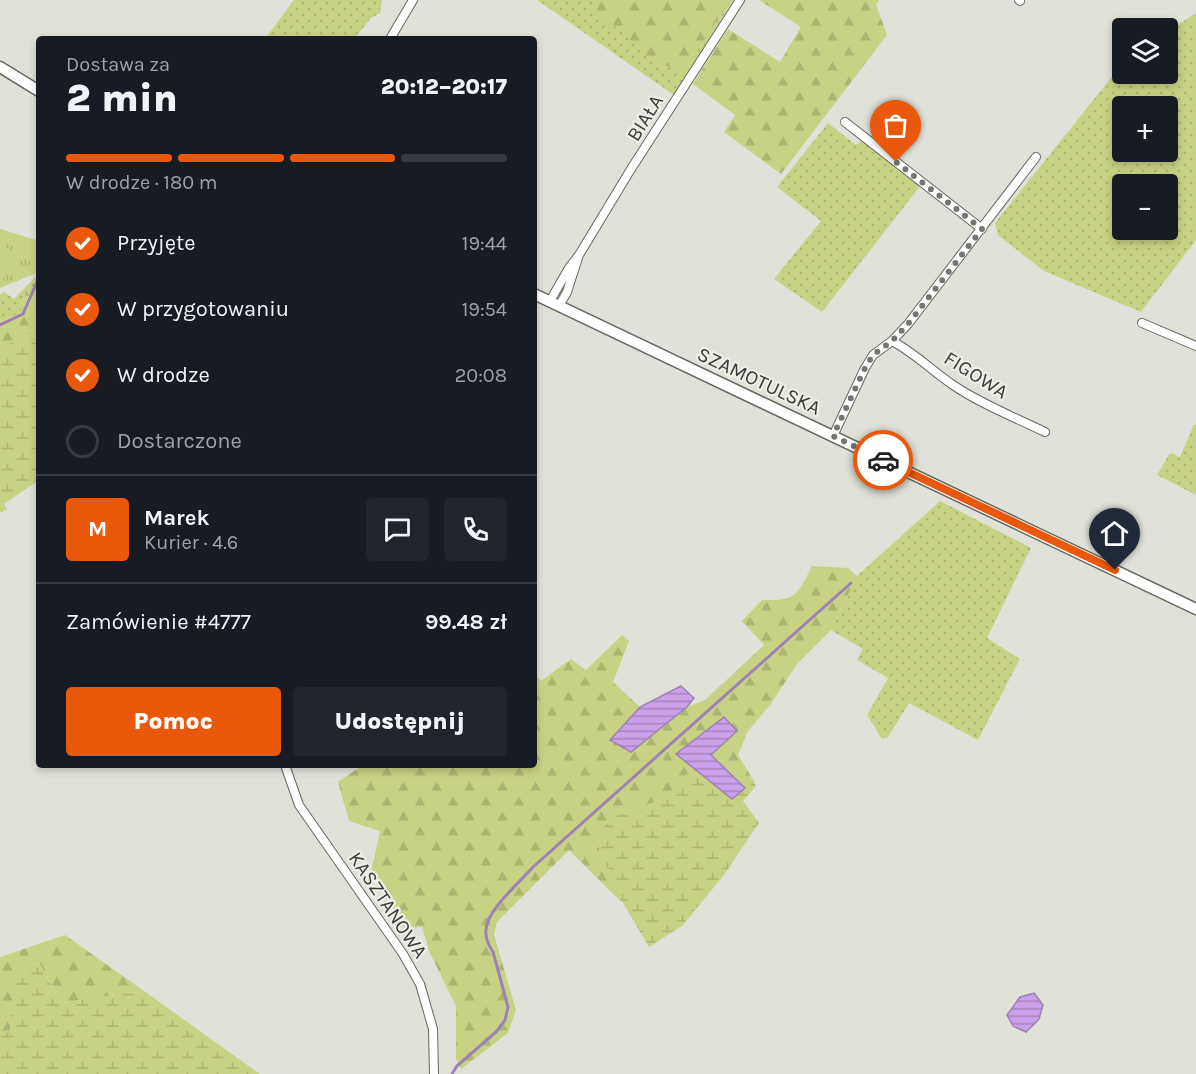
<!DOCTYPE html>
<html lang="pl">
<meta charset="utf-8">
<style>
:root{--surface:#171b24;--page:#20242c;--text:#f1f3f6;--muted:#9ea1a6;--line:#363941;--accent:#ea580c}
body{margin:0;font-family:Karla,sans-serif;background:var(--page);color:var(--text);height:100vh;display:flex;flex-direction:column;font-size:22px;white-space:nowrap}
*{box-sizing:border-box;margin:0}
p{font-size:20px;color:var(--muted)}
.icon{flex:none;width:33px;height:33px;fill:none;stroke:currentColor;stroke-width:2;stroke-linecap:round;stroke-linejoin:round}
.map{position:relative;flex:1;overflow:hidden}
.drawer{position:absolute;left:36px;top:36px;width:501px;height:732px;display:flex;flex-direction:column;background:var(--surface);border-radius:6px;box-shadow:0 3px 9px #0003}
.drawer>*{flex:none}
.fabs{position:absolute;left:1112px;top:18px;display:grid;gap:12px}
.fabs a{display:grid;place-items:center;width:66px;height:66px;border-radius:6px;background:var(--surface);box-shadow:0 3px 9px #0003;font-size:30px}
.pin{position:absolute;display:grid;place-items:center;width:51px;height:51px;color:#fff;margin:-62px -26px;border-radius:50% 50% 50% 0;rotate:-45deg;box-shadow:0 0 6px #0007}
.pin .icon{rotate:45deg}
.courier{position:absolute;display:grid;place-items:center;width:60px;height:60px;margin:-30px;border:4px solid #ea580c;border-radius:50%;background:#fff;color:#222;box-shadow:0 2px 8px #0007}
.head em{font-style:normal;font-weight:800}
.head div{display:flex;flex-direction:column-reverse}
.head{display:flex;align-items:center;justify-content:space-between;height:102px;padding:0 30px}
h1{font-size:39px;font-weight:800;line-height:45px}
.bar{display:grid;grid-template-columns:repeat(4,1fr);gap:9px 6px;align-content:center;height:72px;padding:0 30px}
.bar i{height:8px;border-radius:4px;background:var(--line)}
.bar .on{background:var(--accent)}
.bar p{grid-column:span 4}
.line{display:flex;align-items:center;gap:15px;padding:0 30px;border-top:2px solid var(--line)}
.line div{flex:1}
.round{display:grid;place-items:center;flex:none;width:63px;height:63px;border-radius:6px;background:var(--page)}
ol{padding:0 30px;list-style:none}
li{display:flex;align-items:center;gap:18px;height:66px}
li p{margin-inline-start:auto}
li .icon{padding:6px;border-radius:50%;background:var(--accent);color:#fff;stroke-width:4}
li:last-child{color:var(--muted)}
li i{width:33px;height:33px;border:3px solid var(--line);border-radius:50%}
.button{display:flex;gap:12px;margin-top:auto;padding:12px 30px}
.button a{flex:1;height:69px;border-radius:6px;background:var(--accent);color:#fff;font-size:24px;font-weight:800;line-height:69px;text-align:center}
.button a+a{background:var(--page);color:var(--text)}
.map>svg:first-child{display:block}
.grass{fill:url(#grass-dots);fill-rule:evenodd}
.forest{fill:url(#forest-firs)}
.wetland{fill:url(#wetland-marsh)}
.park{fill:url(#park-tufts)}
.pitch{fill:#c8d284}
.water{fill:url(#water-rules);stroke:#9e82b4;stroke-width:1.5}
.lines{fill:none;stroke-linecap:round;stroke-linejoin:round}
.stream{stroke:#9e82b4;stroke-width:3}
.minor-casing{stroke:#666860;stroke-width:10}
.tertiary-casing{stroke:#666860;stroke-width:13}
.minor{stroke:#fff;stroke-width:8}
.tertiary{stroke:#fff;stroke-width:10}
.done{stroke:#757671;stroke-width:6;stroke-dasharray:0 10.8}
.route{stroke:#ea580c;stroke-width:8}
.labels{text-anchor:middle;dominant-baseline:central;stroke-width:4.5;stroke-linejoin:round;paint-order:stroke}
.street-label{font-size:20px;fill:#3b3c39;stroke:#edeee6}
</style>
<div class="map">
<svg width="1196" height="1074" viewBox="0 0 1196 1074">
<defs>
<pattern id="grass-dots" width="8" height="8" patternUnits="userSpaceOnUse" patternTransform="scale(1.5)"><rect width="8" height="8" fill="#c8d284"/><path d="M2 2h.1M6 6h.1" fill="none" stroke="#adb573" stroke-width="1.8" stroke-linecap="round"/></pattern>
<pattern id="forest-firs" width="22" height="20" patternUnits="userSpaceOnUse" patternTransform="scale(1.5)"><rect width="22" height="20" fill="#c8d284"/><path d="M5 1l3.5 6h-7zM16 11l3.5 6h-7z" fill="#adb573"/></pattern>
<pattern id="wetland-marsh" width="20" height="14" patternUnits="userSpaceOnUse" patternTransform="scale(1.5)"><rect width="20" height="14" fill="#c8d284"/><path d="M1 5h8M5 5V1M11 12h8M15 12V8" fill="none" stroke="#adb573"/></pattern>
<pattern id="park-tufts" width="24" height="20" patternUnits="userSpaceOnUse" patternTransform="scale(1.5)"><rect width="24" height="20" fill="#c8d284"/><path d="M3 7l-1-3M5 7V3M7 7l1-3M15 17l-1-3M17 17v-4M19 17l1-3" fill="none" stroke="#adb573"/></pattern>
<pattern id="water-rules" width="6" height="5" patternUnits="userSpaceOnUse" patternTransform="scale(1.5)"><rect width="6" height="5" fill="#c9a0e9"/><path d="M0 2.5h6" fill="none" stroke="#a484be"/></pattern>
</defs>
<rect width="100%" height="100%" fill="#e0e1d9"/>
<!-- grass -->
<path class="grass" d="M294,0H382L380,13L371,18L354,39H265Z
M537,0H733L674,95Z
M1196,13V240L1141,312L1044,271L998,235L995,223L1111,78L1122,67V74H1167V32ZM1122,106H1167V152H1122ZM1167,184V230H1122V184Z
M828,123L856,145L861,141L921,185L822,312L774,279L821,221L777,187Z
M39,273V290H26L20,313L0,322V295L4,292L14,299Z
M1194,424L1196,425V495L1157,475L1170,453L1180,457Z
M940,501L1031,548L987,638L1020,659L978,740L909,703L888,737L882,739L867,715L888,678L857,660L863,649L831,630L857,576Z"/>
<!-- forest -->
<path class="forest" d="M600,0H726L728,2L683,74L643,54L620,30L592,12Z
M759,0H879L876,4L887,35L781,174L724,132L735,115L693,84L728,29L780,62L801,27Z
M26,290H39L38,326L0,350V322L20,313Z
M812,566L848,568L857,576L831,630L797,664L770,705L748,731L738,755L752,778L745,788L711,755L677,754L692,767L669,797L618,815L600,857L617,882L612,893L569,850L497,922L494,935L516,1010L508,1033L461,1069L456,1059V1006L429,951L422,927L405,928L371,872L380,831L349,821L338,782L363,765H534V674L541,681L571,659L586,670L622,635L629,641L613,682L640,707L611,739L631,752L687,707L705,700L764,645L742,621L762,600C797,601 797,595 812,566Z
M65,935L144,991L61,1003L39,962L14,975L10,1033L0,1035V957Z"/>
<!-- wetland -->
<path class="wetland" d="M39,321V480L4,504L7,509L0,513V350L38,326Z
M692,767L732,799L752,778L756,786L743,801L759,823L724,875L682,926L649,947L623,903L612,893L617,882L600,857L597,832L618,815L669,797Z
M39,962L61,1003L144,991L260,1074H0V1035L10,1032L14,975Z"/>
<!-- park -->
<path class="park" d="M0,229L39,241V272L0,288Z"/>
<!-- pitch -->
<path class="pitch" d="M0,242L20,259L0,282Z"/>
<!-- water -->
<path class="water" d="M681,686L694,698L687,707L631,752L610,740L640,707Z
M724,717L737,731L711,755L745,788L732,799L676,754Z
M1034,993L1043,1005L1039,1019L1026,1032L1013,1026L1007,1015L1020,997Z"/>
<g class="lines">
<!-- stream -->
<path class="stream" d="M0,325L23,314L39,277
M452,1074L457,1066L497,1031L505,1020L508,1007L493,952C489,946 485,938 486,930C486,911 520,882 533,867L851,583"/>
<defs>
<path id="minor" d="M1019,0L1020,1
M390,39L413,0
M845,122L982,229
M550,301L569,268L579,255L631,169L740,0
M559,306L567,292L578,258
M1142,323L1196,346
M892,341C915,353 932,371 953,385C981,404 1014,417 1045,432
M833,436L865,368L873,355L892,341L908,324L1036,157
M285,765L299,805L403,954L420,984L433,1029L434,1074"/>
<path id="tertiary" d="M0,67L39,91
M534,294L1196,609"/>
</defs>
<!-- minor casing -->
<use href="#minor" class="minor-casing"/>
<!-- tertiary casing -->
<use href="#tertiary" class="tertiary-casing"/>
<!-- minor -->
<use href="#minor" class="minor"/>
<!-- tertiary -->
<use href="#tertiary" class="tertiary"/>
</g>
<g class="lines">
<!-- done -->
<path class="done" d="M883,460L833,436L865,368L873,355L892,341L908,324L982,229L896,162"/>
<!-- route -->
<path class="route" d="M883,460L1115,570"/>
</g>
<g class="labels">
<!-- street labels -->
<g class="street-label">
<text transform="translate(645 118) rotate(-58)">BIAŁA</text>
<text transform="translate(976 375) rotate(32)">FIGOWA</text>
<text transform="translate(759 381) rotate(25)">SZAMOTULSKA</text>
<text transform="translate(388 905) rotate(56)">KASZTANOWA</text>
</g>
</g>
</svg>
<div class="fabs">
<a><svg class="icon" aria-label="layers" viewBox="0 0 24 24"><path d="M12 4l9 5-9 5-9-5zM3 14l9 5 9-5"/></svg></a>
<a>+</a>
<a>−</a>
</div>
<div class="pin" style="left:896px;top:162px;background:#ea580c"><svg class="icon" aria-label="bag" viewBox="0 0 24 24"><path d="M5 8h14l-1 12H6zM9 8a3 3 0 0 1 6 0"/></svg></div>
<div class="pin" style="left:1115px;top:570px;background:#1f2937"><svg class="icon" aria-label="home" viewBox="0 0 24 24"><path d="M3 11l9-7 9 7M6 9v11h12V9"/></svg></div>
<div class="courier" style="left:883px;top:460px"><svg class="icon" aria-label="car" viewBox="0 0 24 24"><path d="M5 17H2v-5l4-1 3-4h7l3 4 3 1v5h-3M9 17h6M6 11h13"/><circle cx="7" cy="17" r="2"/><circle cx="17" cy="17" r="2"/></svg></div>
<section class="drawer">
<div class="head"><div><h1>2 min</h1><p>Dostawa za</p></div><em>20:12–20:17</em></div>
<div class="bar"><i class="on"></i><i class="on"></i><i class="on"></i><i></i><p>W drodze · 180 m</p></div>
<ol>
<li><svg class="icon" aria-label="check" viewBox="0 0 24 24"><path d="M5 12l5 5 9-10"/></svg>Przyjęte<p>19:44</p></li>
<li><svg class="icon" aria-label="check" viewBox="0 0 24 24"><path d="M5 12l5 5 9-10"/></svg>W przygotowaniu<p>19:54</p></li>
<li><svg class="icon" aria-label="check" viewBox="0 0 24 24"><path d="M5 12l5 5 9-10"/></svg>W drodze<p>20:08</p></li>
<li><i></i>Dostarczone</li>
</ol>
<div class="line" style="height:108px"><b class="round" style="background:var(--accent);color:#fff">M</b><div><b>Marek</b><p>Kurier · 4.6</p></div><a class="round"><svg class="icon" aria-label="chat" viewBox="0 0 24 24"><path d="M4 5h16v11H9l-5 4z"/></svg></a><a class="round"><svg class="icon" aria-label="phone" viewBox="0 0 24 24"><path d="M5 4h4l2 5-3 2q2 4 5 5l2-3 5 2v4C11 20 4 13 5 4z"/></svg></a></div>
<div class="line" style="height:78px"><div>Zamówienie #4777</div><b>99.48 zł</b></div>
<div class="button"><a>Pomoc</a><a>Udostępnij</a></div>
</section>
</div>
